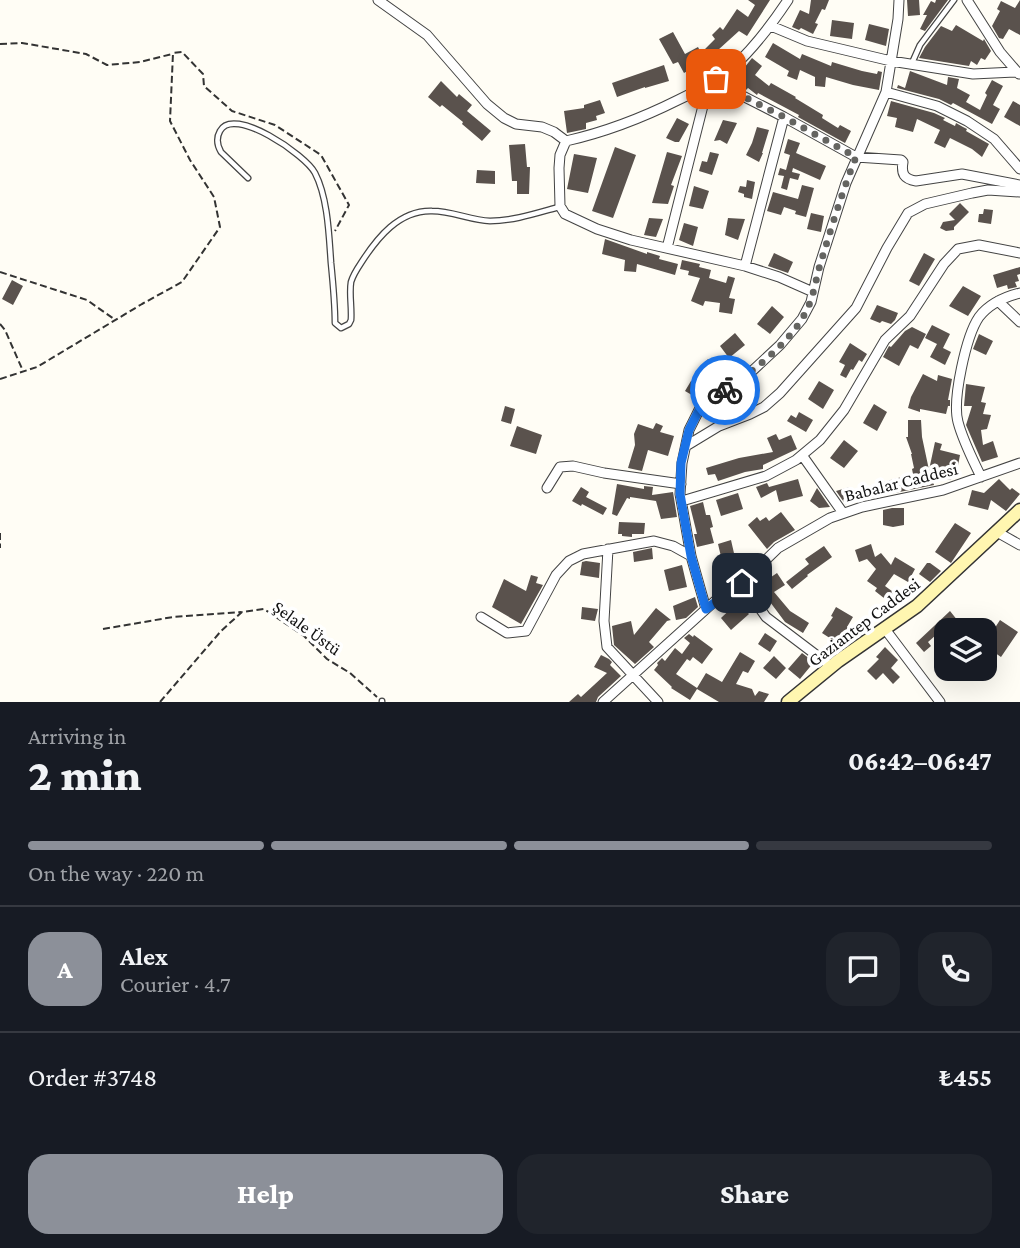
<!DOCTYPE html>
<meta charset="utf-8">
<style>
:root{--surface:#171b24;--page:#20242c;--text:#f1f3f6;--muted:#9ea1a6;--line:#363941;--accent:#8c9099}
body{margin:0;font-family:"Crimson Pro",serif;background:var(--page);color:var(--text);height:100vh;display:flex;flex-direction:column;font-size:26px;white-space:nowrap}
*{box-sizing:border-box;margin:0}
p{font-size:23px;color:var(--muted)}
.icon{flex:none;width:38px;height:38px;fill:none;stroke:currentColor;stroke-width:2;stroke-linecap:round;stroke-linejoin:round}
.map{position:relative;height:702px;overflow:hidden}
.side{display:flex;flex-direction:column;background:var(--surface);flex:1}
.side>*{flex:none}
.controls{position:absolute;left:934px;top:618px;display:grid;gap:14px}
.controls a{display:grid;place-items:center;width:63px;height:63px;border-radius:14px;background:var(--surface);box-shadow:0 7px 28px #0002;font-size:35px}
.pin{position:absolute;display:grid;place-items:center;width:60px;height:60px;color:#fff;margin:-30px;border-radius:14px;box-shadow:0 4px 10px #0006}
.courier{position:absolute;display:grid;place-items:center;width:70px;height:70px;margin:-35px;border:5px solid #1a73e8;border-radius:50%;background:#fff;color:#222;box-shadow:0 2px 9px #0007}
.head em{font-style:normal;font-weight:800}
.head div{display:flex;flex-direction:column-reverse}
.head{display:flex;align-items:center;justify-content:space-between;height:119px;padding:0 28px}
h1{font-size:46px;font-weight:800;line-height:52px}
.bar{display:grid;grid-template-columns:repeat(4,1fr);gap:10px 7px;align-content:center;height:84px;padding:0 28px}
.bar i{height:9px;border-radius:5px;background:var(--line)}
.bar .selected{background:var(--accent)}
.bar p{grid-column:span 4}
.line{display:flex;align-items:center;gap:18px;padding:0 28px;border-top:2px solid var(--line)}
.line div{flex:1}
.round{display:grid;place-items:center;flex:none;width:74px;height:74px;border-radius:21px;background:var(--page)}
.action{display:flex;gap:14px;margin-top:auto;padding:14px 28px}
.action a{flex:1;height:80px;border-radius:21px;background:var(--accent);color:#fff;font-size:28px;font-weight:800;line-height:80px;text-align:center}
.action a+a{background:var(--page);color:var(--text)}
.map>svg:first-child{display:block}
.building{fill:#5a524d}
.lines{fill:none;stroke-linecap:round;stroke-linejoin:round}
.service-casing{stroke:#444;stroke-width:7}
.minor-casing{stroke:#444;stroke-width:11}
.secondary-casing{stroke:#333;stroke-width:15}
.path{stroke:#333;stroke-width:2;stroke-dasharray:7 3.5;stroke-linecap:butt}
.service{stroke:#fff;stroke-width:4.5}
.minor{stroke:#fff;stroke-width:9}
.secondary{stroke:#fff6b0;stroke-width:12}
.done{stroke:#646461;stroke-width:7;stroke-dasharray:0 12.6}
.route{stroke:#1a73e8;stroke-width:9}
.labels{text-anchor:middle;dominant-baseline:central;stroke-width:7;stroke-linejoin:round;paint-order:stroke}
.street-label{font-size:18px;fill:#111;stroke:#fff}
</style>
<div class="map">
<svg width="1020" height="702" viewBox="0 0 1020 702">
<rect width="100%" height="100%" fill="#fffdf5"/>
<!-- building -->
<path class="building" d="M748,0H770L747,36L739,31L707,60L684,73L678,62L673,64L659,39L673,32L685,54L698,47L701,53L715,39L712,35L720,27L723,30L737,9L748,17L755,5Z
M811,0H829L825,10L822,9L815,23L818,24L813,34L801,28L799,30L792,27L800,10L809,14Z
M907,0H919L920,15L908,16Z
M936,0H948L925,31L920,29L927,15H923L931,1L935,3Z
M1020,0V35L1009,29L1003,39L999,38L992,26L1000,11L997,9L1001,1L1015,8Z
M832,20L854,23L852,39L830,36Z
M869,24L889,29L886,46L865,40Z
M956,25L983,41L984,39L991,51L985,60L981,58L977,65L971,61L969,66L919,58L925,47L941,26L952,31Z
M773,43L800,59L802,54L831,66L832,62L862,71L877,74L878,71L882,72L879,90L853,85L826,77L825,87L815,86V77L800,70L797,80L787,76L789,71L765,57Z
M752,58L762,66L755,75L769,86L771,83L796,97L795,98L823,115L822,118L838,128L840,125L851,131L845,143L798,117L799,115L758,93L757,95L748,88L746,90L733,82Z
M664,65L669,81L645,88V87L617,97L612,83Z
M910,71L947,85L948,77L959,79L957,88L970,95L966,102L980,110L987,95L985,93L992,80L1003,86L993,105L1000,109L992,124L953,103L951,105L939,99L897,88L898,85L905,88Z
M441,81L457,97L459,94L472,105L467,111L491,131L482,141L462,124L463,122L442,105L440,107L428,97Z
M600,100L605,113L596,116L597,120L586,123V129L567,133L564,111L584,108V105Z
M891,101L934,113L945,118L943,120L955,126L956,123L963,127L967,129L966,131L989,144L982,157L972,149L950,138L945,148L934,143L940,130L917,119L913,132L895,127L897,118L887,116Z
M1013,101L1020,105V126L1004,117Z
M677,118L689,124L679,142H675L666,138Z
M723,120L737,123L727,144L720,140L714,141Z
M757,127L769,130L762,153H763L759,162L746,155L752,143Z
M788,139L800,143L796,153L826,166L820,180L793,168L792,172L800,174L798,180L790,178L787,190L781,188L784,176L778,175L780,168L786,170L790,155L784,153Z
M525,144L527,167H530L529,194H517V181H512L509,145Z
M615,147L636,155L613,218L592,211Z
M667,152L682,156L671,185L674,186L668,204L652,203Z
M710,152L719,154L712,175L699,171L702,161L707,162Z
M574,154L597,158L588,193L567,189Z
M477,170L495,171V184L476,183Z
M747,180L755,182L752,199L744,197V194L738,192L740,186L746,187Z
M802,185L814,188L806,217L795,214L796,211L784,207L781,215L767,211L773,192L798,199Z
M694,186L709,191L703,209L689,206Z
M960,203L969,212L954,227V230L946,231L940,228L943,222L955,220L949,214Z
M984,209L993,210L991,224L978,222L979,214H983Z
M811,213L824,216L821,232L807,229Z
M649,218L663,219L656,237L644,235Z
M728,218L745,219L738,240L725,235Z
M684,223L698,227L693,246L679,240Z
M605,239L647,254V252L660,256L659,259L678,264L675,275L637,264L636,272L624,271L625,260L602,254Z
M774,253L793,262L788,273L768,266Z
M924,253L935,259L919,286L909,281Z
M682,260L700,264L699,267L711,270L709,278L726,283L728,276L735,278L729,298L735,299L732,314L719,312L720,303L705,301L703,306L691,301L700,278L688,275L689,271L680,269Z
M1020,267V274L1017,275L1019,281L1015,282L1017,287L1008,289L1007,285L997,288L993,275Z
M12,280L23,286L13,305L2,299Z
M963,286L981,296L968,316L949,306Z
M877,305L898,313L895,320L891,324L882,321L880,323L870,319Z
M772,306L784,317L770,334L757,324Z
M932,325L950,334L943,348L951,352L945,365L930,357L937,344L925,338Z
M912,327L926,334L918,349L910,345L899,366L883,357L889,346L891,347L905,331Z
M735,333L745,345L729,358L720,346Z
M979,334L993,341L986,355L973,349Z
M850,343L867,354L862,362L859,360L853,370L851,369L846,378L840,375L845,365L839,362Z
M708,359L719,368L713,376L701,367Z
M923,374L937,381L938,375L952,379L948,400H950V406H948L946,414L920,409V412L908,408L911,397Z
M691,381L703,387L697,398L685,391Z
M819,381L834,390L823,409L808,399Z
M966,384L985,387L981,402L986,403L983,414L991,415L987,429L981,430L983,445L993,441L998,457L982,462L966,425L972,406H964Z
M874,404L887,412L877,431L863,423Z
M505,406L515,409L511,424L501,421Z
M799,412L813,420L806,432L787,421L791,415L796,418Z
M908,420H921L922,437L929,470L935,442L942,444L940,450L960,455L957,471L954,470L951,480L932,477L934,485L855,501L846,505L836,491L850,487L853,492L858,490V492L883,482L913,474L912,469L914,468L911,454H912L906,437H908Z
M656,423L663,426L660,432L674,436L668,456L648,450L642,471L628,468L635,445L634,434L638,424L653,429Z
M517,426L542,435L536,454L510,446Z
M776,434L779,440L791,435L797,449L763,465V469L745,472L718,481L715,474L708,475L706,468L739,458L773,452L767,438Z
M844,440L858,451L844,468L830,458Z
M798,479L803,496L779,502L776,490L761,498L756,487L767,483L769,487Z
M999,479L1010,490L1012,488L1020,494L1006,511L991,500L988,510L968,505L972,490L984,493Z
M617,484L644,489V486L653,487L652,495L673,492L677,517L661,519L656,501L630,497V499L627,498L617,516L612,514Z
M581,487L589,492L586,497L607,508L603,515L582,504L581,506L572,501Z
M817,488L830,507L819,508L810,501Z
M738,493L743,509L721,516L716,500Z
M703,502L706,515H710L713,527L710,528L714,543L697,547L694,534H697L690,506Z
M892,508H904V525L893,527L883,525V510Z
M781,512L795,530L774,542L767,549L748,525L757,517L760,521L766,517L769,521Z
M619,522L645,523L644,534H632V537L622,536V534H618Z
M955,523L971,533L951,563L935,552Z
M731,540L736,562L723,565L718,544Z
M871,544L875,557L881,553L891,565L895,557L915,569L908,582L894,574L885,586L900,597L894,606L875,591L877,588L867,581L876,569L867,559L859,562L855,550Z
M824,546L832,557L807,575L808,576L792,589L786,582L809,564L805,559Z
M652,548L653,559L634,562L633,552Z
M586,561L600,563L599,578L580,575L582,562Z
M927,563H930L941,571L930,582L919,574Z
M682,565L687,587L669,591L664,570Z
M777,573L785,585L774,592L790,611L809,623L803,633L785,622L758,586Z
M531,575L538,577L536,583L543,585L521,624L492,607L504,579L526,591Z
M695,597L698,607L686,618L676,620L673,606Z
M738,602L749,614L731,630L721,618Z
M582,607L598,609L595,621L581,619Z
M836,607L853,617L847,627L849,628L839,644L822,633L833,617L831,616Z
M656,608L671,620L667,621L649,642L654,647L635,664L614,645L612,626L631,621L634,635Z
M950,611L962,626L958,630H946L944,628L928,642L931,646L924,652L916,643Z
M1000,620L1018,632L1001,657L985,646V643Z
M765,633L777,641L770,652L758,644Z
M689,634L693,637L694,635L713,649L702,664L693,657L690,661L687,659L676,674L697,688L706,673L722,682L740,652L755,661L748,673L743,671L736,684L752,689L755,696L759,691L769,694L764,702H719L697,689L690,700L671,688L672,687L654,670L658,665L657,663L662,658L665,661L675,648L682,654L690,643L684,638Z
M885,647L898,660L891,668L900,677L893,684L883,673L876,680L867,671L879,659L876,657Z
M802,653L814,662L800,679L788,669Z
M601,655L609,659L612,662L610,665L621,676L598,697L596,702H569L578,694L581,697L607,673L594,667Z
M774,656L786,668L776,679L763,668Z"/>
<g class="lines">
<defs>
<path id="service" d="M912,63L920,45L954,0
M248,178L221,152C217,145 216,138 220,131C233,105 306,155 315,173C328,198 329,236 331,263C333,283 335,303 335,323L341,328L349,324L351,320C352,307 349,294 351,282C353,275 357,269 361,263C377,238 399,210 432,211C452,211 470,220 490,221C513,221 537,213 559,207
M382,701V702"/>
<path id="minor" d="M378,0L427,35L487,104L504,118L516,124L542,127L554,132L566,141C606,132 642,118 678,100C697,91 717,81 733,67C755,47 772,24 788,0
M967,0L1000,52L1019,74
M771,26L807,41L891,61L973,74L1015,72
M716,79L731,90L784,117L856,157L901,160L903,162C901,174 904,179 916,181L962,174L1020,185
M886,92L937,106L967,121L994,139L1020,169
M566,141L560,155L559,168L560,206L565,214L597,229L631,240L745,266L779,277L813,292
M667,248L708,86
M745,266L784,117
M998,301L1020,322
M686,446L719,426L750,414L764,407L780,393L856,308L887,248L908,213L925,204L972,193L988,190L1020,192
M802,455L843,513
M981,477C973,460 963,441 958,422C952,400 966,336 979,317C989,304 1004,297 1020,293
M547,488L560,467L573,466L604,473L681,484
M682,501L766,476L796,460L820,440L844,410L885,340L910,316L944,264L958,249L979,245L1020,253
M997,532L1020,545
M608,549L604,621L607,647L658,702
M742,583L766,617L832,667
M706,609L691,556L680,494L682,463L689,430L699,410L750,373L780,345L802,319L811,302L819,267L846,183L886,92L898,19L899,0
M481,617L507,633L526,631L556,575L569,561L583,554L654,541L673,546L691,556
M885,629L940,702
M603,702L715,601L742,583L778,548L830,518L862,507L943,490L1020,463"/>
<path id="secondary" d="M788,702L838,661L917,606L1020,510"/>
</defs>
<!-- service casing -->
<use href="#service" class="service-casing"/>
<!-- minor casing -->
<use href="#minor" class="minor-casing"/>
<!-- secondary casing -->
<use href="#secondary" class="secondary-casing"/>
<!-- path -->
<path class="path" d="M0,44L22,43L86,54L107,65L140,62L172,54
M0,272L87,300L114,319
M0,324L5,330L23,371
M0,379L37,367L142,304L182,282L220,227L214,197L190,160L170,121L173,53L182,52L203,74L204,86L232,111L275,125L321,155L349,205L335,231
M0,533V548
M103,629L173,617L241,612
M160,702L221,631L242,612L264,609L304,636L327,659L350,673L377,697"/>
<!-- service -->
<use href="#service" class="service"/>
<!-- minor -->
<use href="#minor" class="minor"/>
<!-- secondary -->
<use href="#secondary" class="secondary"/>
</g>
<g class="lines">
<!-- done -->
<path class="done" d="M716,79L731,90L784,117L856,157C842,192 831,229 820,265C815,283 813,301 803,317C788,344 751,373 725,390"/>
<!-- route -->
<path class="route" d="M725,390L699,410L689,430L681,463L680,494L691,556L706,609L742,583"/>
</g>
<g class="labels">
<!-- street labels -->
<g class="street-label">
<text transform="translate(901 482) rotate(-14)">Babalar Caddesi</text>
<text transform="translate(864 622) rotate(-37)">Gaziantep Caddesi</text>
<text transform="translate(307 628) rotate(36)">Şelale Üstü</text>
</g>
</g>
</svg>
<div class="controls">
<a><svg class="icon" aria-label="layers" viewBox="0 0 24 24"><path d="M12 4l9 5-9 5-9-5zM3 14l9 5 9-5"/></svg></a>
</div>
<div class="pin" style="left:716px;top:79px;background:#ea580c"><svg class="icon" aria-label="bag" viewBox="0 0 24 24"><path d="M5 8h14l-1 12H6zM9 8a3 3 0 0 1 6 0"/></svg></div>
<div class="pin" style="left:742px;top:583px;background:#1f2937"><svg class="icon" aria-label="home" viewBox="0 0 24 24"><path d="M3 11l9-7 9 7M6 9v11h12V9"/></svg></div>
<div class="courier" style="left:725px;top:390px"><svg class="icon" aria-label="bike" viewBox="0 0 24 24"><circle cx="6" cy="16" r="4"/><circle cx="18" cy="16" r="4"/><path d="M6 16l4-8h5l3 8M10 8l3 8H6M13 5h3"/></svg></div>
</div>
<section class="side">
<div class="head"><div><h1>2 min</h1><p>Arriving in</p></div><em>06:42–06:47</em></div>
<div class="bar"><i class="selected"></i><i class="selected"></i><i class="selected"></i><i></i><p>On the way · 220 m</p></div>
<div class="line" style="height:126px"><b class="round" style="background:var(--accent);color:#fff">A</b><div><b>Alex</b><p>Courier · 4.7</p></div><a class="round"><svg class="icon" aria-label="chat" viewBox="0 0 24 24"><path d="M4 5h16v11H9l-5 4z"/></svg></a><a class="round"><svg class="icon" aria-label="phone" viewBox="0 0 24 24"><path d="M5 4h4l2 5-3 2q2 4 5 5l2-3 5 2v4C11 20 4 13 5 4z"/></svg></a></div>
<div class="line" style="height:91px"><div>Order #3748</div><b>₺455</b></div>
<div class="action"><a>Help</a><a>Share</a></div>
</section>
